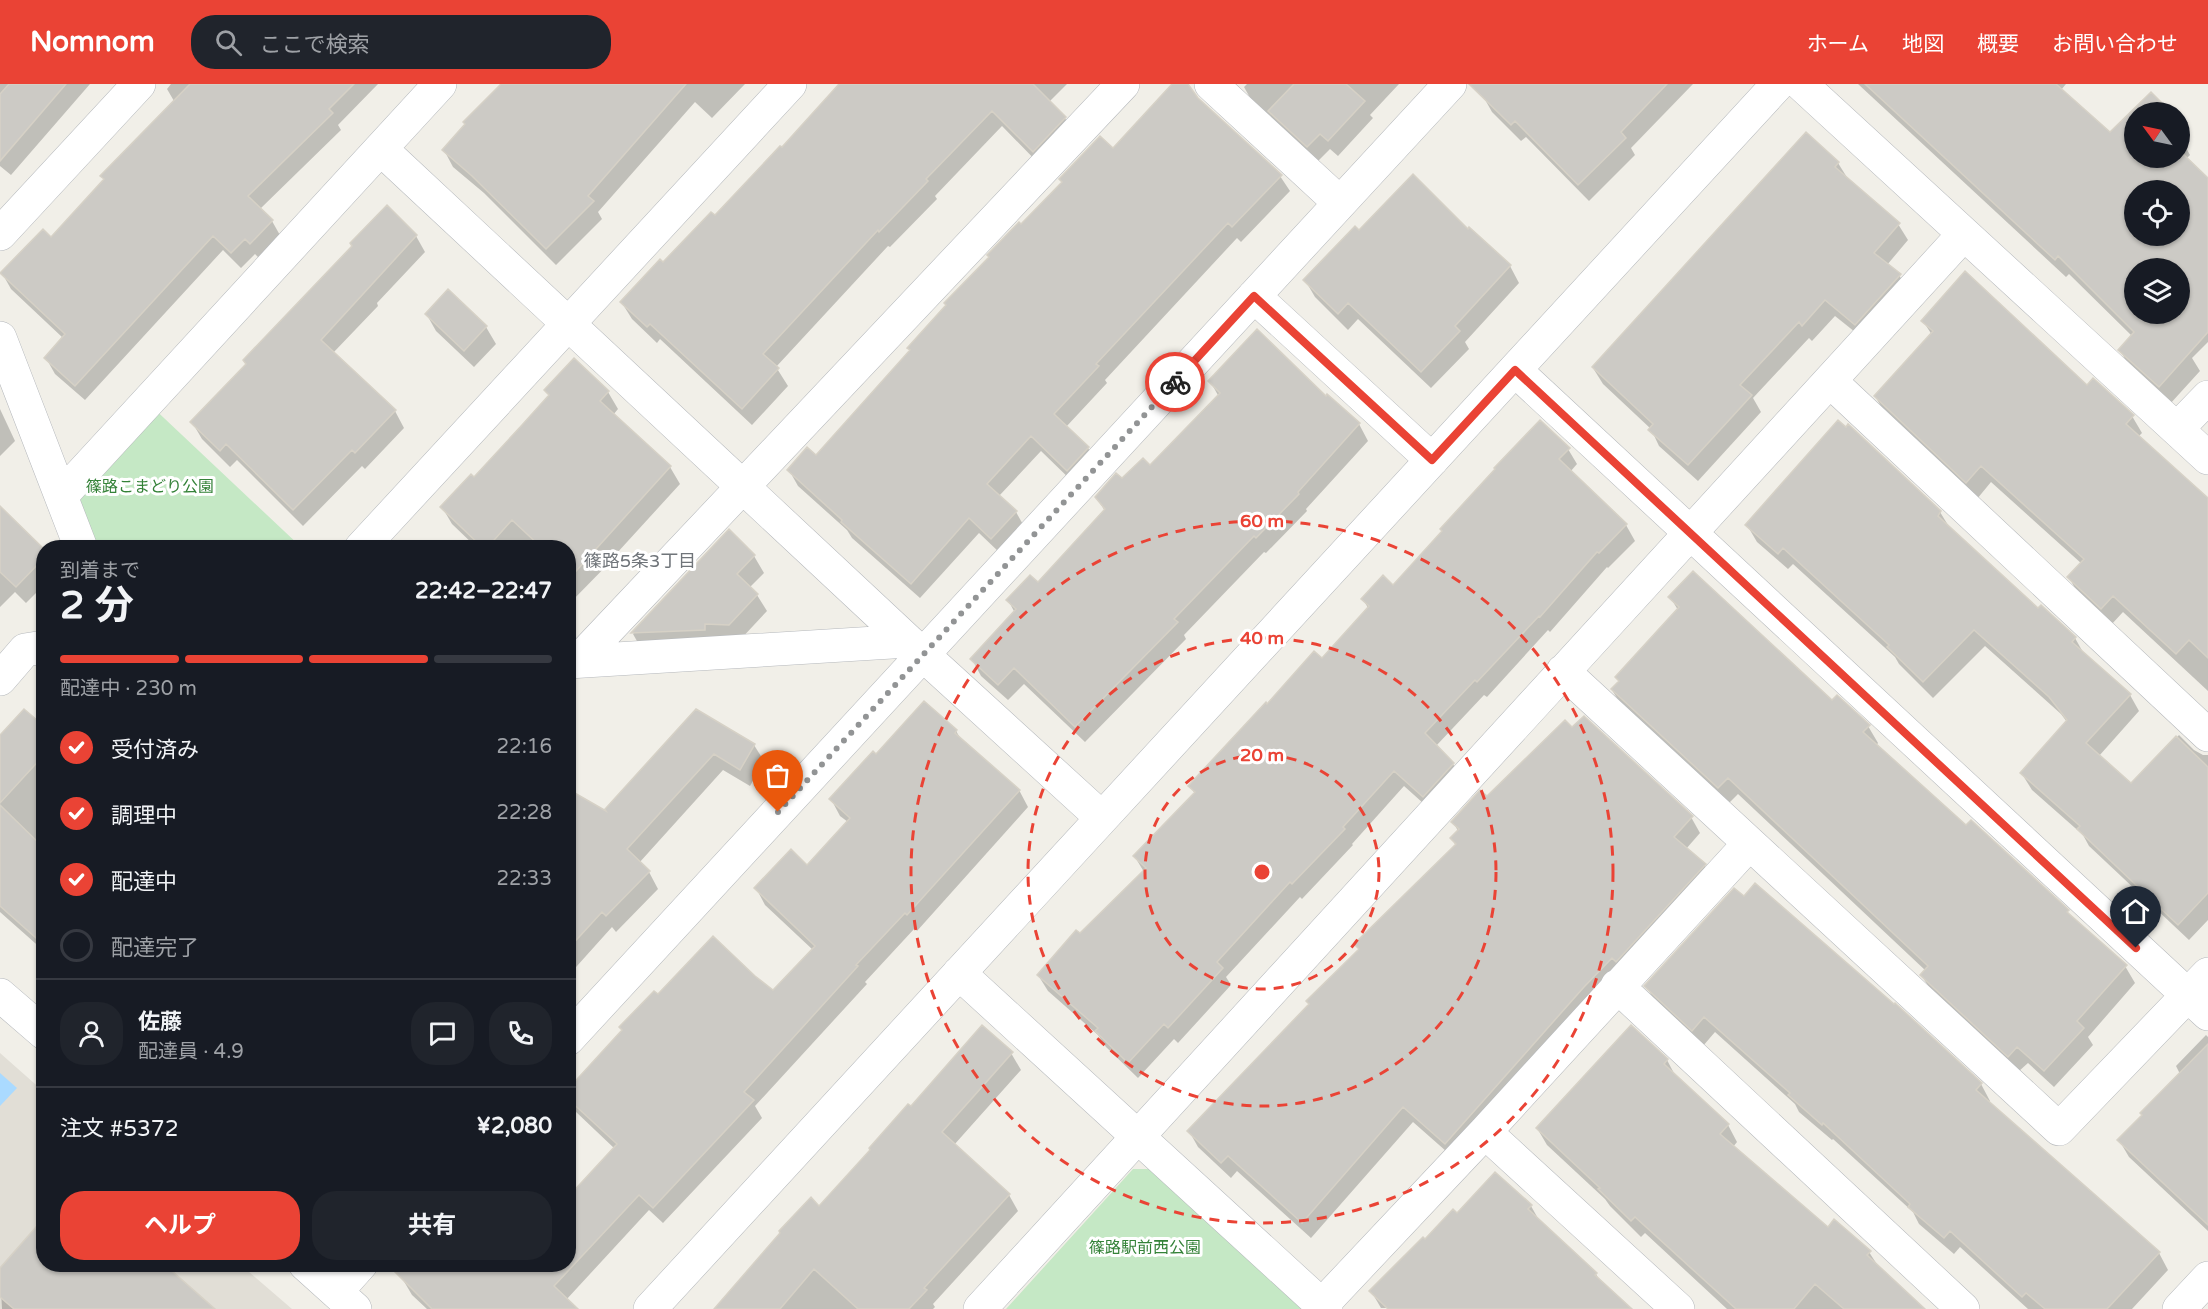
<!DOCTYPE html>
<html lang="ja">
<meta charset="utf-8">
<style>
:root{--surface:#171b24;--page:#20242c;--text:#f1f3f6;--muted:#9ea1a6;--line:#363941;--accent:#ea4335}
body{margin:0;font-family:"Varela Round","Noto Sans JP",sans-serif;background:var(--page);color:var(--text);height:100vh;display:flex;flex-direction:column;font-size:22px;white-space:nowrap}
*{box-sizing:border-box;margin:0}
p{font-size:20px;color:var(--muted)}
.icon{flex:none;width:33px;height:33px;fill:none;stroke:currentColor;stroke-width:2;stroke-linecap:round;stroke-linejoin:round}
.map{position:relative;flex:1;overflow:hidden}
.sheet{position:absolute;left:36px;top:456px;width:540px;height:732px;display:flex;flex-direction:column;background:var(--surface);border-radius:24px;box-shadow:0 2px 4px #0004}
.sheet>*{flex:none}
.needle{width:39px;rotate:303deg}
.fabs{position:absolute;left:2124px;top:18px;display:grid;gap:12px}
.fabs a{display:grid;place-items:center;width:66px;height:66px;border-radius:50%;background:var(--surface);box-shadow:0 2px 4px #0004;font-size:30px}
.pin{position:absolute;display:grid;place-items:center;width:51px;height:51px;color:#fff;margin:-62px -26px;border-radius:50% 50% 50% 0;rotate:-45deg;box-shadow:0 0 6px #0007}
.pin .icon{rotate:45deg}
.courier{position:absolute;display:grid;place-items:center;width:60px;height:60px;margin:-30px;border:4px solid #ea4335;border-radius:50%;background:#fff;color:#222;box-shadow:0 2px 8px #0007}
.overview em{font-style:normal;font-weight:700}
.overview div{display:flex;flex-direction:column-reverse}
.overview{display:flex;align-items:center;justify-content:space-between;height:102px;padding:0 24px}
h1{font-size:39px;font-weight:700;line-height:45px}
.bar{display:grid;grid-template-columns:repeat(4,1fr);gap:9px 6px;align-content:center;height:72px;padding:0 24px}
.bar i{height:8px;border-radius:4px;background:var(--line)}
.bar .active{background:var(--accent)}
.bar p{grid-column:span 4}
.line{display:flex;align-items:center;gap:15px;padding:0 24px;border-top:2px solid var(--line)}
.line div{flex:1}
.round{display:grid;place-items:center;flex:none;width:63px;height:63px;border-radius:24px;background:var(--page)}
ol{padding:0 24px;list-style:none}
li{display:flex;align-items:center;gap:18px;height:66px}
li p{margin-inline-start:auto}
li .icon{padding:6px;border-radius:50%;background:var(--accent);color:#fff;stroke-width:4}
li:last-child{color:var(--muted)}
li i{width:33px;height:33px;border:3px solid var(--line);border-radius:50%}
.cta{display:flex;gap:12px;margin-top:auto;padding:12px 24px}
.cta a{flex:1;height:69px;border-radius:24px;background:var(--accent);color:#fff;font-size:24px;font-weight:700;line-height:69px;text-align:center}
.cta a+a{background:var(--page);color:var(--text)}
header{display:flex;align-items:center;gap:36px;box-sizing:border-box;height:84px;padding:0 30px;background:var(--accent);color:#fff}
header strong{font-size:28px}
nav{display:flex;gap:33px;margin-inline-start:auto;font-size:21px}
.search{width:420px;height:54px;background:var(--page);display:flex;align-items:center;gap:15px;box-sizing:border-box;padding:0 21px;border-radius:24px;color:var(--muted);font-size:22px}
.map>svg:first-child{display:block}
.education{fill:#e1ded6}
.green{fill:#c5e8c5}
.water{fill:#aadaff}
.shadow{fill:#0003;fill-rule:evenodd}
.building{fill:#cccac5;stroke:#d6d1c6;stroke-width:1.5;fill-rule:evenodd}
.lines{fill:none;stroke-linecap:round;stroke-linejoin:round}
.minor-casing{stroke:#b5b8bc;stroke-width:34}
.minor{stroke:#fff;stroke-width:33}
.done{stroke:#929495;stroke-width:6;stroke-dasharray:0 10.8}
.route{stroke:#ea4335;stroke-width:8}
.ring{fill:none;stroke:#ea4335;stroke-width:3;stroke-dasharray:10 8}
.labels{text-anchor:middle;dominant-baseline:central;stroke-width:6;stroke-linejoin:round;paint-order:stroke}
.park-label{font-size:16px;fill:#348238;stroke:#fff}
.neighbourhood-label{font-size:18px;fill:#70757a;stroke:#fff}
.centre{fill:#ea4335;stroke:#fff;stroke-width:3}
.ring-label{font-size:18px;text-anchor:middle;font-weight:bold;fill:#ea4335;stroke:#fff;stroke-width:6;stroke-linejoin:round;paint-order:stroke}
</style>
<header>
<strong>Nomnom</strong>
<div class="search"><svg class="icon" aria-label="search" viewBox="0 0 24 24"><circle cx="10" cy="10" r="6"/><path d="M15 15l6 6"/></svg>ここで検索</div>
<nav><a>ホーム</a><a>地図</a><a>概要</a><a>お問い合わせ</a></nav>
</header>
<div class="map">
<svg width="2208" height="1225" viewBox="0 0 2208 1225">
<rect width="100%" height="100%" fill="#f1efe8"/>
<!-- education -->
<path class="education" d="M0,969L43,1007L44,1180L241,1181L292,1225H0Z"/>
<!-- green -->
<path class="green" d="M147,318L301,463H81L61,412Z
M1133,1085H1149L1302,1225H1006Z"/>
<!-- water -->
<path class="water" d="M0,989L17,1004L0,1022Z"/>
<!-- shadow -->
<path class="shadow" d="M0,0H90L11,91L0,82Z
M171,0H378L338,41L341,46L260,125L272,137L281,153L260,175L255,170L241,184L223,166L85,316L55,290L46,274L63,254L11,205L2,189L51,155L105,96L102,92L174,17L167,5Z
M503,0H745L712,34L695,18L598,128L602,135L556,181L484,109L453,83L444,66Z
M841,0H1067L1049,18L1065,34L1074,51L1043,84L1002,42L935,112L937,115L890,163L888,162L776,283L788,302L752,341L660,255L657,259L632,235L622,219L715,133L782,66Z
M1174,0H1186L1197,15L1280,92L1290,107L1241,158L1237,154L1105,296L1107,299L1066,343L1088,364L1097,380L1077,402L1041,367L999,412L1016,428L1025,444L1001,470L979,449L920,514L852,454L847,446L798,402L789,386L816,373L1021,142L1114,66Z
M1247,0H1399L1370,31L1373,34L1338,72L1330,65L1317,78L1253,19L1244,3Z
M1494,0H1693L1631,64L1635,71L1589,117L1526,53L1521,57L1492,28L1483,12Z
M1858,0H2066L2061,6L2110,51L2151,10L2169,28H2134V74H2180V53L2190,71L2186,75L2208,96V258L2192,274L2200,287L2170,320L2130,284L2120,266L2132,252L2069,190L2066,193ZM2134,106H2180V152H2134ZM2134,184H2180V230H2134Z
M1806,50L1838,79L1848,95L1898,140L1908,156L1887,181L1899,191L1909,208L1865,256L1835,232L1812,257L1809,254L1753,314L1761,328L1698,397L1659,362L1651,345L1603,300L1593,284Z
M1468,147L1510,182L1519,199L1465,258L1469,265L1431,304L1358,235L1348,246L1315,213L1305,196Z
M416,152L425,168L377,219L378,222L333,269L395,327L404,344L365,385L362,382L303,442L237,376L230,383L202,355L192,338Z
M448,207L486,243L496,260L474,283L436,247L427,231Z
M1923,237L2087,303L2132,332L2142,349L2138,353L2208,416V607L2123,528L2111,541L2078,510L2069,493L2082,480L1991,398L1977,415L1885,329L1875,312L1932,251Z
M574,276L608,308L618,325L613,331L670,383L680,400L617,469L618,470L568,521V464H477L452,440L442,423L474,395L550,312L546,306Z
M1210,297L1326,314L1327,312L1359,340L1368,357L1306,425L1307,427L1266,469L1264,468L1184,551L1186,555L1085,658L1024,600L1008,616L981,592L972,575L1015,529L1008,516L1038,501L1105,427L1096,413L1122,396L1150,383L1219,313Z
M0,325L15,357L0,372Z
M1568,365L1577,380L1570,388L1626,441L1635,457L1608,484L1607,483L1550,548L1548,546L1487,613L1484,611L1436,662L1453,680L1462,696L1433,728L1404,702L1352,760L1353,761L1302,815L1300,813L1226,893L1231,901L1178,959L1174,955L1138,994L1106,963L1098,951L1048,907L1038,891L1144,788L1135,773L1195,710L1190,702L1267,622L1322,576L1368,524L1363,515L1393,503Z
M0,425L44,467V501L26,519L15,508L0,523Z
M1940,428L1951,446L2038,526L2075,554L2084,570L2130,611L2139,627L2099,672L2131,701L2179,651L2194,666L2203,671H2208V836L2189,856L2089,762L2083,751L2032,706L2022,690L2067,638L2061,630L1985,562L1933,614L1899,580L1895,573L1793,480L1788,485L1757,458L1747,441Z
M729,447L754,472L764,489L750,503L757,511L767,527L739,557L642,566L633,550Z
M1670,513L1868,642L1878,659L1876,662L1966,743L2067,827L2072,834L2125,882L2135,899L2088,953L2093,961L2054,1003L2028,979L2018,988L1932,908L1922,892L1926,887L1738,710L1728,720L1622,622L1612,606L1620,599L1617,594L1678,526Z
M697,627L754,661L764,677L750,702L723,686L639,779L649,788L658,805L616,848L612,843L568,892V707L608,731Z
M44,636V867L0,828V654L40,641Z
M956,647L962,657L1019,706L1028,723L917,847L915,844L865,898L867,900L755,1022L762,1034L663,1139L649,1126L566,1216L572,1225H427L412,1211L402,1194L568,1180L615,1065L575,1027L568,1017V1007L658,912L773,909L813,866L765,821L756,804L807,783L848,738L840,732L831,715L876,672Z
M1487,714L1691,733L1700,749L1686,765L1704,781L1714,796L1455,1075L1413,1038L1311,1154L1237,1087L1231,1094L1198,1063L1189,1047L1360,867L1356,860L1456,762L1452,755L1458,747L1453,738Z
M1646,902L1981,1000L1990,1017L1988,1019L2159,1169L2168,1186L2132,1225H2028L1960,1163L1954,1170L1919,1140L1913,1128L1833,1055L1832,1056L1799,1028L1795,1020L1715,948L1703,962L1656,919Z
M2206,951L2208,953V1147L2129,1073L2119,1056L2180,990L2176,982Z
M1011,969L1021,986L954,1061L1009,1111L1018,1127L933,1220L935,1223L933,1225H716L819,1124L911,1024Z
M1667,976L1676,993L1728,1041L1737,1058L1733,1063L1828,1145L1869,1168L1880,1185L1922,1225H1727L1645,1149L1641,1153L1610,1122L1605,1115L1547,1061L1537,1044Z
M1495,1090L1531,1122L1540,1138L1596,1190L1601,1199L1630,1225L1381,1224L1371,1207L1457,1131Z
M44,1180L212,1225H2L0,1186Z"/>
<!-- building -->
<path class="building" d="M9,0H66L0,77V10Z
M190,0H354L329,25L333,29L248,112L273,136L250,160L245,155L231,169L213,152L75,302L44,274L65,250L0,189L43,145L51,153L104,95L100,92Z
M501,0H686L588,112L594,117L546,165L472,92L442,66L465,40L463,38Z
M839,0H1033L1066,33L1033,68L992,27L926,95L928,97L879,148L878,146L763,270L779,284L742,325L650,240L647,243L620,218L660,175L663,178L711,128L715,131L780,62L782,63Z
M1172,0H1188L1198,14L1282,91L1232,143L1228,139L1096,280L1099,282L1054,330L1089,363L1067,387L1031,352L987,400L1017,427L991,455L969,434L911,500L841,438L842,436L787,386L807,363L816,371L910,266L907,264L946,221L944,219L989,173L987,171L1019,138L1021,140L1062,98L1059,95L1100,52L1113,64Z
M1294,0H1346L1365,17L1328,57L1320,50L1307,63L1268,27Z
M1469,0H1667L1621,48L1626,54L1578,101L1515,37L1511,41Z
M1865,0H2056L2110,48L2151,8L2171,28H2134V74H2180V67L2208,94V248L2159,303L2118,266L2134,248L2058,172L2055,176ZM2134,106H2180V152H2134ZM2134,184H2180V230H2134Z
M1806,48L1839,78L1835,83L1900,139L1874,169L1901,190L1855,241L1825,216L1802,242L1799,238L1740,301L1752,311L1688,381L1648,346L1653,340L1592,283Z
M1413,90L1468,145L1469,143L1511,181L1455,242L1460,247L1421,288L1348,219L1338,230L1303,196L1355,142L1359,146Z
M387,121L417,151L321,256L396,326L355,369L352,366L293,426L226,360L220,367L190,338L246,280L243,276L352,162L350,159Z
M1965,187L2087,301L2093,294L2134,331L2126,340L2208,414V574L2189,556L2176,570L2113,512L2101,525L2067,493L2084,475L1981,382L1966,399L1874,312L1933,247L1921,237Z
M448,205L487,242L464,267L425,230Z
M1257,245L1326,312L1327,310L1360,339L1298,408L1299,410L1256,454L1254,452L1174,535L1178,538L1075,643L1014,584L998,601L970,575L1016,525L1006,516L1030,491L1038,498L1105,425L1095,413L1116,389L1122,394L1143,374L1150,381L1220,309L1208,297Z
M574,274L609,307L600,317L671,382L568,496V464H542L512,436L487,464H483L440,423L471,390L474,393L522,341L549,311L544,306Z
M1540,336L1570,364L1559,375L1627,440L1599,469L1597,468L1540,533L1539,532L1477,598L1475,596L1425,649L1454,679L1423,713L1394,687L1343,743L1345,745L1292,800L1290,798L1217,878L1223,884L1168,944L1164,940L1128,979L1095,947L1098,944L1037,891L1076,846L1080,849L1146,784L1133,772L1195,708L1188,702L1266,618L1267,620L1314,567L1322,574L1369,522L1361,515L1383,491L1393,501L1442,447L1440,445L1495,385L1494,384Z
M1838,336L1846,343L1848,340L1941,427L1938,432L2038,524L2041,521L2076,553L2072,558L2131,610L2086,659L2131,699L2176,652L2208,683V809L2178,841L2077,745L2080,742L2020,689L2067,636L2049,613L1974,546L1923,598L1887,563L1889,561L1783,464L1778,470L1745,441Z
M0,422L44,465V474L16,503L0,488Z
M729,445L755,471L737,490L758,510L729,541L705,540V546L631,549Z
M1693,487L1832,616L1837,611L1870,641L1863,648L1966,741L1971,736L2069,826L2067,828L2127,881L2077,937L2084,944L2044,987L2017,963L2008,973L1920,891L1928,882L1728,694L1718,704L1611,605L1619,597L1615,593L1679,523L1668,513Z
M924,617L957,646L955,649L1020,706L907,831L905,829L856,881L858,882L744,1008L754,1016L653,1124L639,1111L554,1202L578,1225H432L387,1180H568V1113L617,1060L568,1015V1005L622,946L619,943L654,907L658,910L713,852L755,892L773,906L815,862L754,804L791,765L807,781L850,734L829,715L873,667L876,670Z
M24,625L44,642V671L0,719V651Z
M696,625L755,660L740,686L714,670L627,765L650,787L606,832L602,828L568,865V705L606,727L605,725Z
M1584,632L1693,732L1674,753L1706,780L1616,878L1612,874L1584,903L1445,1060L1403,1023L1302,1139L1228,1072L1221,1079L1187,1047L1309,920L1306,917L1359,865L1354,860L1456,760L1450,754L1459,745L1451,738L1480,706L1487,712L1565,636L1572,643Z
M0,721L44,764V861L0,822Z
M1755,799L1894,920L1895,919L1982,999L1976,1006L2160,1168L2107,1225H2045L2026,1209L2022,1213L1950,1147L1944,1154L1908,1123L1910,1120L1823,1039L1822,1041L1788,1011L1790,1009L1704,933L1692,947L1644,902L1734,804L1744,812Z
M982,941L1013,968L942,1048L1010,1110L924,1204L927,1206L909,1225H858L814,1185L780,1225H714L780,1149L779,1147L811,1113L819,1122L870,1066L869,1064L908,1020L911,1022Z
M1631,941L1668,975L1664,980L1729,1040L1720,1050L1828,1143L1834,1135L1871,1167L1867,1171L1925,1225H1844L1815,1200L1794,1225H1736L1635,1133L1631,1137L1598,1105L1600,1104L1536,1044Z
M2208,960V1141L2117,1056L2142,1031L2140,1029Z
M1495,1088L1532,1121L1528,1125L1597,1189L1595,1191L1632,1225H1388L1369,1207L1423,1153L1425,1155L1453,1125L1457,1129Z
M44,1134V1180H164L215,1225H14L0,1213V1184Z"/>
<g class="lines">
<defs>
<path id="minor" d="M1211,0L1340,119
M1801,0L2208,374
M381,65L908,557L1102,734
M0,150L139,0
M1254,212L1432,376
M0,254L81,464
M1515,286L2208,930
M1830,297L2208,651
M2177,345L2208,313
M61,412L440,0
M361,464L790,0
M578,577L1123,0
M568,578L908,557
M1563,587L2059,1045L2208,890
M0,595L25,566L44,563
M959,889L1326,1225
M1617,902L1963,1225
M0,911L44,949
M568,955L1450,0
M1485,1048L1678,1225
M305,1180L355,1225
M336,1208L361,1180
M1322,1221L1485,1048L1749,760
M650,1225L1778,0
M980,1225L1964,150
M2179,1225L2208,1194"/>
</defs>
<!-- minor casing -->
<use href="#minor" class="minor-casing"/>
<!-- minor -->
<use href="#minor" class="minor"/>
</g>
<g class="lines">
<!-- done -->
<path class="done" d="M778,728L1175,298"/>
<!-- route -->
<path class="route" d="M1175,298L1254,212L1432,376L1515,286L2136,864"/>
</g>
<!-- distance rings -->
<g class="ring">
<circle cx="1262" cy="788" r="117"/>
<circle cx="1262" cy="788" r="234"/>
<circle cx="1262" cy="788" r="351"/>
</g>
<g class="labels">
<!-- park labels -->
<g class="park-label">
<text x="150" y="403">篠路こまどり公園</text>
<text x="1145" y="1164">篠路駅前西公園</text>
</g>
<!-- neighbourhood labels -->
<g class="neighbourhood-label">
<text x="640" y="477">篠路5条3丁目</text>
</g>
</g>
<circle cx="1262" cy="788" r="9" class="centre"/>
<g class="ring-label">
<text x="1262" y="443">60 m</text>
<text x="1262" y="560">40 m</text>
<text x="1262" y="677">20 m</text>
</g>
</svg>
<div class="fabs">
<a><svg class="needle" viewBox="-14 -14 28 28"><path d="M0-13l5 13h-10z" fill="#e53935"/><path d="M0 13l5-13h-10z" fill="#9ea1a6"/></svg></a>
<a><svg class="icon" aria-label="locate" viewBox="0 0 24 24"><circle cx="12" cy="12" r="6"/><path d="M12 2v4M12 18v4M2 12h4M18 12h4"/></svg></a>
<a><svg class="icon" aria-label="layers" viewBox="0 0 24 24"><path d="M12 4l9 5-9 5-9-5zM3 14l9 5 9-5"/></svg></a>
</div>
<div class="pin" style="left:778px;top:728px;background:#ea580c"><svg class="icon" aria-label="bag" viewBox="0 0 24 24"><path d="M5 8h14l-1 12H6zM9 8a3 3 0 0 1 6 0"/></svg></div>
<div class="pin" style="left:2136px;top:864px;background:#1f2937"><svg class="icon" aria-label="home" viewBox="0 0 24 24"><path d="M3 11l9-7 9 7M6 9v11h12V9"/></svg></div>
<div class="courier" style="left:1175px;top:298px"><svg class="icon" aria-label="bike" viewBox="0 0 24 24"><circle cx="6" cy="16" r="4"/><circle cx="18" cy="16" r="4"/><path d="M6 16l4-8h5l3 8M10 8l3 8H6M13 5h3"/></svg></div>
<section class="sheet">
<div class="overview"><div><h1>2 分</h1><p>到着まで</p></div><em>22:42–22:47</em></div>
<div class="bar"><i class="active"></i><i class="active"></i><i class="active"></i><i></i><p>配達中 · 230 m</p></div>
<ol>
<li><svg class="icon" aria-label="check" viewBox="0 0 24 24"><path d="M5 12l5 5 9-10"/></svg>受付済み<p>22:16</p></li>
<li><svg class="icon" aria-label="check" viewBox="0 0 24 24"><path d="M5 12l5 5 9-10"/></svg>調理中<p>22:28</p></li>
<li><svg class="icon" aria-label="check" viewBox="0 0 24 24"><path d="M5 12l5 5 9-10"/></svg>配達中<p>22:33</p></li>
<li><i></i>配達完了</li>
</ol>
<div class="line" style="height:108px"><a class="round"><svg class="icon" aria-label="person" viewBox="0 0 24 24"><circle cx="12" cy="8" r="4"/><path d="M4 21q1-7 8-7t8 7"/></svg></a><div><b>佐藤</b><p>配達員 · 4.9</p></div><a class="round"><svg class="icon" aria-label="chat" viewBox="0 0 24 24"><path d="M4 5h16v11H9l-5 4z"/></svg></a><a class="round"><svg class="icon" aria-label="phone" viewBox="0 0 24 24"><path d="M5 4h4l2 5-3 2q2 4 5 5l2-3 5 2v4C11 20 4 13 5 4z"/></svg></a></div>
<div class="line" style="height:78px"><div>注文 #5372</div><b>¥2,080</b></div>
<div class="cta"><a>ヘルプ</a><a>共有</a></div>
</section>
</div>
